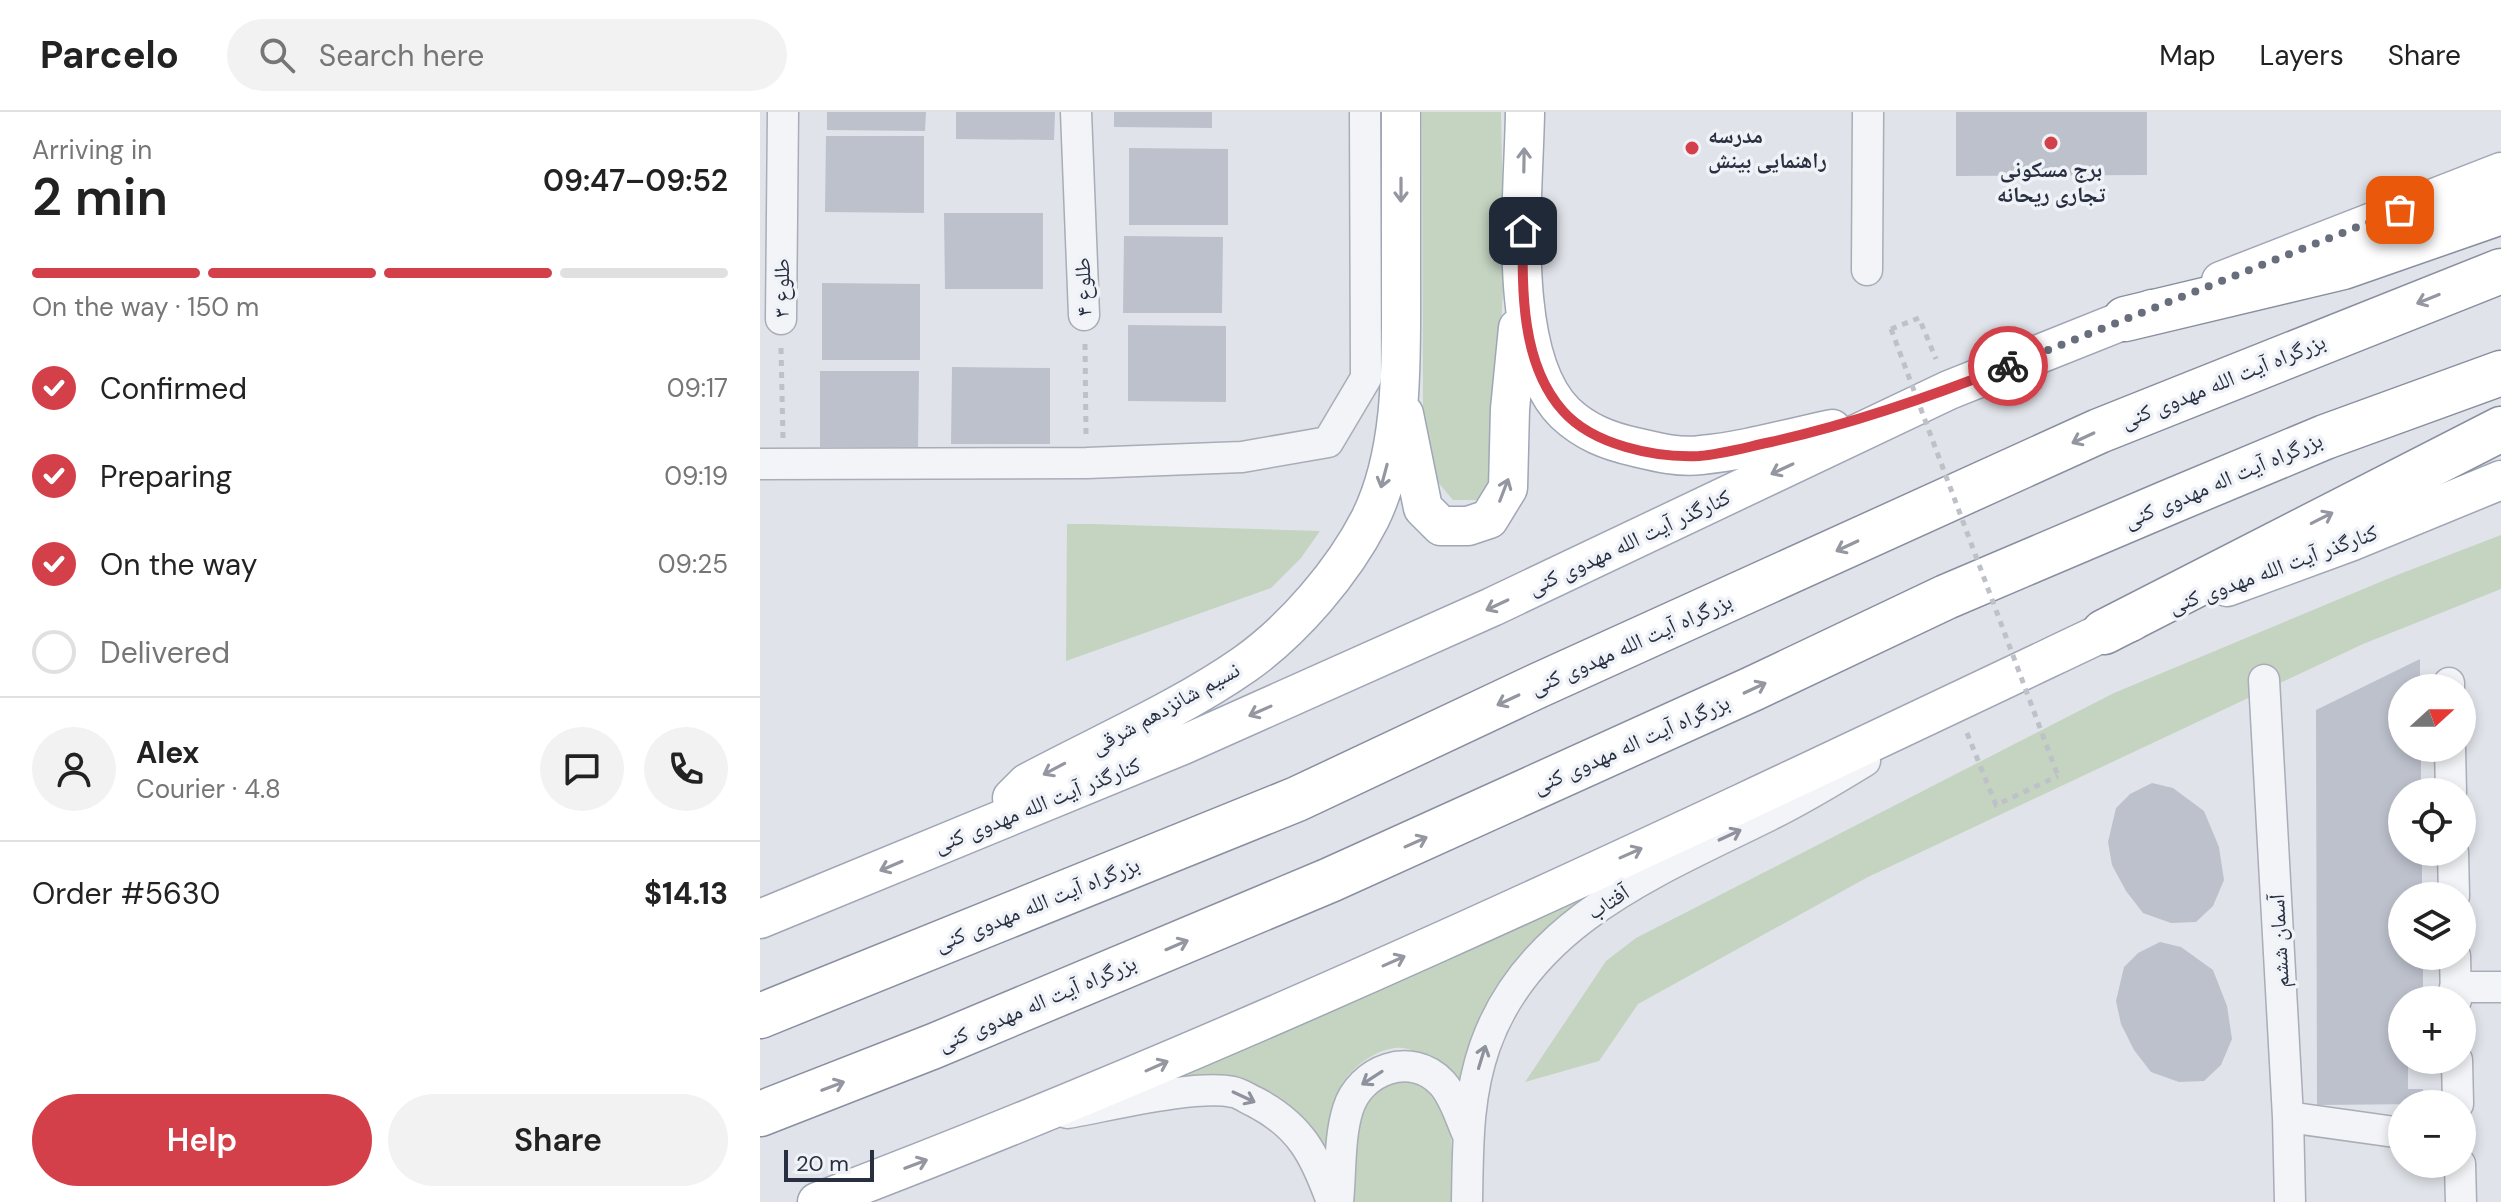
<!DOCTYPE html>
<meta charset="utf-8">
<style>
:root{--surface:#fff;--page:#f2f2f2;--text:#222;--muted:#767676;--line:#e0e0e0;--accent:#d3404a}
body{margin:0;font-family:"DM Sans","Noto Naskh Arabic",sans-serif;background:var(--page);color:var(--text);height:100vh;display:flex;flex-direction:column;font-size:30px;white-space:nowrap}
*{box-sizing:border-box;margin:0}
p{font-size:26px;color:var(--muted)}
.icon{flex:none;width:44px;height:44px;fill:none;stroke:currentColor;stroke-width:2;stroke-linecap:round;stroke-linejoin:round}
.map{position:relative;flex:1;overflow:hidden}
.side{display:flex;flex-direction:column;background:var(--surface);width:760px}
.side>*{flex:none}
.needle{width:52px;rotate:69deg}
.buttons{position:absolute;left:1628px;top:562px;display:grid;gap:16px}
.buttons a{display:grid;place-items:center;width:88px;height:88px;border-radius:50%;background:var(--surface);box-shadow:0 4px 12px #0003;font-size:40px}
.scale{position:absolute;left:24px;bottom:20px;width:90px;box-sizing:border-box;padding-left:8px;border:4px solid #282f41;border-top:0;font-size:22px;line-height:28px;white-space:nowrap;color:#282f41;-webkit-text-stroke:6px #eff2f7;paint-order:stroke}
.pin{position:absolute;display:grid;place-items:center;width:68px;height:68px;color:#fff;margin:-34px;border-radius:16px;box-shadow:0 4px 12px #0006}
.courier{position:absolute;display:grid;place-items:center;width:80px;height:80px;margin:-40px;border:6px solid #d3404a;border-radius:50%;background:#fff;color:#222;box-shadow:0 2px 10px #0007}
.overview em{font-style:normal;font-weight:600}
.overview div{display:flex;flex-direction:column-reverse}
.overview{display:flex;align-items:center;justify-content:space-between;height:136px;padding:0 32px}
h1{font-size:52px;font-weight:600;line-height:60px}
.bar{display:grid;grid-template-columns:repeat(4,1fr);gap:12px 8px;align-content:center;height:96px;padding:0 32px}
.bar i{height:10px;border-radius:6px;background:var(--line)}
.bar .on{background:var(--accent)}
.bar p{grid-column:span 4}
.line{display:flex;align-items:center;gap:20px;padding:0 32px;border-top:2px solid var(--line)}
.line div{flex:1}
.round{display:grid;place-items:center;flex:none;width:84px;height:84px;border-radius:42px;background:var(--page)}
ol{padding:0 32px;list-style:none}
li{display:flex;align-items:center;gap:24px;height:88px}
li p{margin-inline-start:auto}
li .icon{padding:8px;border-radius:50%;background:var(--accent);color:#fff;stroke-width:4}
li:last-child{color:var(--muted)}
li i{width:44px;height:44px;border:4px solid var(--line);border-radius:50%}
.button{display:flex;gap:16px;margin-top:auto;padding:16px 32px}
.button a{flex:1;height:92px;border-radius:48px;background:var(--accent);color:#fff;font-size:32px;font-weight:600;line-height:92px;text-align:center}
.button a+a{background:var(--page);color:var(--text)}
header{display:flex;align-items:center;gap:48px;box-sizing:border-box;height:112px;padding:0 40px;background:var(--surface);border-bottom:2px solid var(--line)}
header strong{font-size:38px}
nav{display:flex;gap:44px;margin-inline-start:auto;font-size:28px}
.search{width:560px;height:72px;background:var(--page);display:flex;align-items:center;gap:20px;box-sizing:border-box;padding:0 28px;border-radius:44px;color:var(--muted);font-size:30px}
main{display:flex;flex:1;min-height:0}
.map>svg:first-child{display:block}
.green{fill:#c4d4c1}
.building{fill:#bdc1cc}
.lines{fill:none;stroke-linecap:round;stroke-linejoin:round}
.minor-casing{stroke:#a9adb7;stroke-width:33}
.major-casing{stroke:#9fa6b5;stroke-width:41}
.highway-casing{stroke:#878fa0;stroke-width:47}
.path{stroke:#bec1c8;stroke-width:5;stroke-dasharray:6 6;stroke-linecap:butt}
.minor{stroke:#f3f4f7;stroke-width:30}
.major{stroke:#fff;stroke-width:38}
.highway{stroke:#fff;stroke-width:44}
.path-bridge{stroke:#bec1c8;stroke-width:5;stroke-dasharray:6 6;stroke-linecap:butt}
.oneway{stroke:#9497a0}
.oneway2{stroke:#8e929c}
.done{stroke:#686e7c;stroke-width:8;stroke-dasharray:0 14.4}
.route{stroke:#d3404a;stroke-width:10}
.poi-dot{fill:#d3404a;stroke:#eff2f7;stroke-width:3}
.labels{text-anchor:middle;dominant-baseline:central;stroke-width:7;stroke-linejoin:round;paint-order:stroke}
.poi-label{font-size:22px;font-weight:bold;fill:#282f41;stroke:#eff2f7;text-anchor:start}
.street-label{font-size:22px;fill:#282f41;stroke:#eff2f7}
</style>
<header>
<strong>Parcelo</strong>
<div class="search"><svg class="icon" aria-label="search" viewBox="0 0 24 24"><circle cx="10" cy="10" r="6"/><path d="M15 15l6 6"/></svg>Search here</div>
<nav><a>Map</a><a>Layers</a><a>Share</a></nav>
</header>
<main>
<section class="side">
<div class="overview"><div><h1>2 min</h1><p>Arriving in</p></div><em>09:47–09:52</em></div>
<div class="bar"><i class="on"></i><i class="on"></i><i class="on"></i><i></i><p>On the way · 150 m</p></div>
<ol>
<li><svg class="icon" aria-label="check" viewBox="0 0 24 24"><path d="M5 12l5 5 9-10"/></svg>Confirmed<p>09:17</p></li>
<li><svg class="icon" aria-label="check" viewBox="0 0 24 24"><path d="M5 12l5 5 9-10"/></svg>Preparing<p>09:19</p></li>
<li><svg class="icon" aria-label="check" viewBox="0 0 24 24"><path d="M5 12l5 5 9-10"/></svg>On the way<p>09:25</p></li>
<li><i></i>Delivered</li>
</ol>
<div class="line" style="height:144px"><a class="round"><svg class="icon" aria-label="person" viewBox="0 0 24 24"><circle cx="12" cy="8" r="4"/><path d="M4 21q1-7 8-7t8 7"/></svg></a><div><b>Alex</b><p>Courier · 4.8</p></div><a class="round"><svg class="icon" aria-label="chat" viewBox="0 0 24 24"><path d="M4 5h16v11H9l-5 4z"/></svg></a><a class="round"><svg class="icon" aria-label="phone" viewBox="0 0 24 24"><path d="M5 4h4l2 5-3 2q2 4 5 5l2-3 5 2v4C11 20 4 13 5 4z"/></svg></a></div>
<div class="line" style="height:104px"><div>Order #5630</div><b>$14.13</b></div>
<div class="button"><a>Help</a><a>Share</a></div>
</section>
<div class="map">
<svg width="1741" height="1090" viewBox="0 0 1741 1090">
<rect width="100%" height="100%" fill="#e0e3e9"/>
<!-- green -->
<path class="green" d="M662,0H741L744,157L733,377L719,388H693L670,361L663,297Z
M307,412H331L560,419L541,446L511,476L306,549Z
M1741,423V477L1603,532L1108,765L878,892L839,949L765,970L846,849L876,826L1354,581L1637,463Z
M934,725C858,770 766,809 727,894C716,918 709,945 700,970C691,960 657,937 643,936C620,933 587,957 579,978C569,1006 575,1046 574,1076L533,998L369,986L690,847Z
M640,968L653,969L674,979L691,1017L694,1090H590C595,1041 586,988 640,968Z"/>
<!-- building -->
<path class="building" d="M67,0H166L165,19L67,18Z
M196,0H295L294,28L196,27Z
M354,0H452V16L354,15Z
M1196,0H1387V63L1196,64Z
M66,24H164V101L65,100Z
M369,36L468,37V113H369Z
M184,101H283V177H185Z
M364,124L463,125L462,201H363Z
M62,171L160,172V248H62Z
M368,213L466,214V290L368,289Z
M192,255L290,256V332H191Z
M60,259H159L158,335H60Z
M1660,547V576H1642V636H1661V680H1642V740H1662V784H1642V844H1663V888H1642V948H1648V977H1663L1664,992L1557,993L1556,598Z
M1392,671L1413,676L1444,699L1459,735L1464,768L1453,794L1436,810L1411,811L1383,801L1366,779L1352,753L1348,730L1356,696L1370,682Z
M1400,830L1421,835L1453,858L1467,894L1472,927L1461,953L1444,969L1419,970L1391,960L1374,938L1361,912L1356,889L1364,855L1378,841Z"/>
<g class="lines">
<defs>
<path id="minor" d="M316,0L324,203
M1107,158L1108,0
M21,207L23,0
M0,352L327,351L482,345L568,330L606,266L605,0
M1504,568L1528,1005L1530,1090
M1689,571V576
M1690,636L1691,680
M1693,740L1694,784
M1695,844L1696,888
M1695,875H1741
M1697,948L1698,992
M307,1001C348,994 436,972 473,980C480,981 488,987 495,990C541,1014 555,1043 572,1090
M1528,1005L1642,1021
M1700,1052L1701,1090
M578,1090C581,1061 579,1025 588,997C600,958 651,938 682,971C694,984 700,1005 707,1021
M707,1090C708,1036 707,985 725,934C769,808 900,758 1010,703C1043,687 1074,668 1105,649"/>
<path id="major" d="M765,0C764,80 745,242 805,301C825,320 848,329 875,335C896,340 920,346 941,343C985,339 1029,326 1072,317
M1461,169L1741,60
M644,302L663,396L681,414H708L729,407L748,376L750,297L758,216
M1467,475L1590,430L1741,368
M252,686L267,671C336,634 421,597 485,552C533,518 583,460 610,407C644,338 641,250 641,175C641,117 641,58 641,0
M0,807L423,633L732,495L1189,278L1392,197
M57,1090C496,924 920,721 1344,520L1371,510"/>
<path id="highway" d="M1365,207L1583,155L1741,100
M1344,520L1741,317
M0,904L537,687L777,574L1339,319L1741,159
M0,1002L174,934L570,768L992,577L1186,485L1407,391L1565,325L1741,261"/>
</defs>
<!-- minor casing -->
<use href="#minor" class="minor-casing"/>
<!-- major casing -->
<use href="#major" class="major-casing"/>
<!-- highway casing -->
<use href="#highway" class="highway-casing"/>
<!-- path -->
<path class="path" d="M1131,217L1159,206L1176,247
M325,232L326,322
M21,236L23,326
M1207,621L1236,693L1298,664"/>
<!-- minor -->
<use href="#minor" class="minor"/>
<!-- major -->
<use href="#major" class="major"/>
<!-- highway -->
<use href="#highway" class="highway"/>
<!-- path-bridge -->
<path class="path-bridge" d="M1131,217L1298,664"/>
</g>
<!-- one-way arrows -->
<defs><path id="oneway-shaft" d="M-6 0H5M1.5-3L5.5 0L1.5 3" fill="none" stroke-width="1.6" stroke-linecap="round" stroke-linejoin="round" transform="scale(2)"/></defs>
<g class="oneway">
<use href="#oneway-shaft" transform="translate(764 48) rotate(-89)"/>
<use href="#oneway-shaft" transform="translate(641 78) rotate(90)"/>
<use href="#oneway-shaft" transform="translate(1668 187) rotate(158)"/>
<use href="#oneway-shaft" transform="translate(1323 326) rotate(155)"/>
<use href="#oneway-shaft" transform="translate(1022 357) rotate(155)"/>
<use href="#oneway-shaft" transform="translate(624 364) rotate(105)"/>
<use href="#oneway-shaft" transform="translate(744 378) rotate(-69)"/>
<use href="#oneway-shaft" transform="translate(1562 406) rotate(-27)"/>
<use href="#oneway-shaft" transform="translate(1087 434) rotate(155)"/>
<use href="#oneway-shaft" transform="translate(737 493) rotate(155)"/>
<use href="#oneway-shaft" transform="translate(995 576) rotate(-25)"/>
<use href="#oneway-shaft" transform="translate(748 588) rotate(155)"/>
<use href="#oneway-shaft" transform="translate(500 599) rotate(156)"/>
<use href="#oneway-shaft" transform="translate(294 657) rotate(152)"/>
<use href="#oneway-shaft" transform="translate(656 730) rotate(-24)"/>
<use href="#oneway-shaft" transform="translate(871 741) rotate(-24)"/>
<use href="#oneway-shaft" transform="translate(131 754) rotate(157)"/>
<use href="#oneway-shaft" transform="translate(417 833) rotate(-23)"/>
<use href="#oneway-shaft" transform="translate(634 849) rotate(-24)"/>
<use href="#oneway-shaft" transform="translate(397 954) rotate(-24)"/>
<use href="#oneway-shaft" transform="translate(73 974) rotate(-21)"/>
<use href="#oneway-shaft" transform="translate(156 1052) rotate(-21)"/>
</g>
<g class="oneway2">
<use href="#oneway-shaft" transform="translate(970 723) rotate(-25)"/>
<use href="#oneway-shaft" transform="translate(722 945) rotate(-73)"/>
<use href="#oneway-shaft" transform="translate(612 966) rotate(147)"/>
<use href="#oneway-shaft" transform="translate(484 985) rotate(25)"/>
</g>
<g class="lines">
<!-- done -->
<path class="done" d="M1248,254L1640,98"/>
<!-- route -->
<path class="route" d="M763,119C762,178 761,252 803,299C833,333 895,346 939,344C962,342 987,335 1011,330C1092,312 1170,285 1248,254"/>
</g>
<!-- markers -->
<g class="poi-dot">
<circle cx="1291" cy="31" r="8"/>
<circle cx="932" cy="36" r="8"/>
</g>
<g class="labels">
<!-- poi labels -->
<g class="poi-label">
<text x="948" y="23">مدرسه<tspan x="948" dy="25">راهنمایی بینش</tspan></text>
<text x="1291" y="57" text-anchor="middle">برج مسکونی<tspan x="1291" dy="25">تجاری ریحانه</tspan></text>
</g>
<!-- street labels -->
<g class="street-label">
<text transform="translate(323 175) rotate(-92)">طلوع ۴</text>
<text transform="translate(21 176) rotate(-90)">طلوع ۳</text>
<text transform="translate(1463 269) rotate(-22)">بزرگراه آیت الله مهدوی کنی</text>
<text transform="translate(1463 368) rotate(-23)">بزرگراه آیت اله مهدوی کنی</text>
<text transform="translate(869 430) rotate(-25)">کنارگذر آیت الله مهدوی کنی</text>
<text transform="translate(1513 457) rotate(-20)">کنارگذر آیت الله مهدوی کنی</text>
<text transform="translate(871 532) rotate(-24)">بزرگراه آیت الله مهدوی کنی</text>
<text transform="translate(405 596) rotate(-29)">نسیم شانزدهم شرقی</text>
<text transform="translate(871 632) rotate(-24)">بزرگراه آیت اله مهدوی کنی</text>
<text transform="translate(277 693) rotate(-22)">کنارگذر آیت الله مهدوی کنی</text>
<text transform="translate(848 790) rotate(-33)">آفتاب</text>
<text transform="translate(277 792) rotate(-22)">بزرگراه آیت الله مهدوی کنی</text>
<text transform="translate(1519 829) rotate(-93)">آسمان ششم</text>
<text transform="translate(277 891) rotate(-23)">بزرگراه آیت اله مهدوی کنی</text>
</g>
</g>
</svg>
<div class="buttons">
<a><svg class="needle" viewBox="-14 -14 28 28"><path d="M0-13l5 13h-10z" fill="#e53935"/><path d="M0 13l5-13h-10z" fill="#767676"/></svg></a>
<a><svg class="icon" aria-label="locate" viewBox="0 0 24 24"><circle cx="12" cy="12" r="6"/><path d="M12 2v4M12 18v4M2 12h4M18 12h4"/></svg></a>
<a><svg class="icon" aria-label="layers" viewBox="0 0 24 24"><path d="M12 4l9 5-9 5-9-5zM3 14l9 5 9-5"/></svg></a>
<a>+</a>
<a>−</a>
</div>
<div class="scale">20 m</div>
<div class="pin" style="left:1640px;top:98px;background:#ea580c"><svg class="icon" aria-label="bag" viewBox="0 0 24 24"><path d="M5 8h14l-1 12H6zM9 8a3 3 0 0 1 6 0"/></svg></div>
<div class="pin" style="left:763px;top:119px;background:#1f2937"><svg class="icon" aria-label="home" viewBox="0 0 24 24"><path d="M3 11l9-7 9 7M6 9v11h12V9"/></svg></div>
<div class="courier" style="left:1248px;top:254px"><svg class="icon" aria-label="bike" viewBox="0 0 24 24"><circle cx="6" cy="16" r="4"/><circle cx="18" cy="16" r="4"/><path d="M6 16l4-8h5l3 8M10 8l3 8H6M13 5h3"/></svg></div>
</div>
</main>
